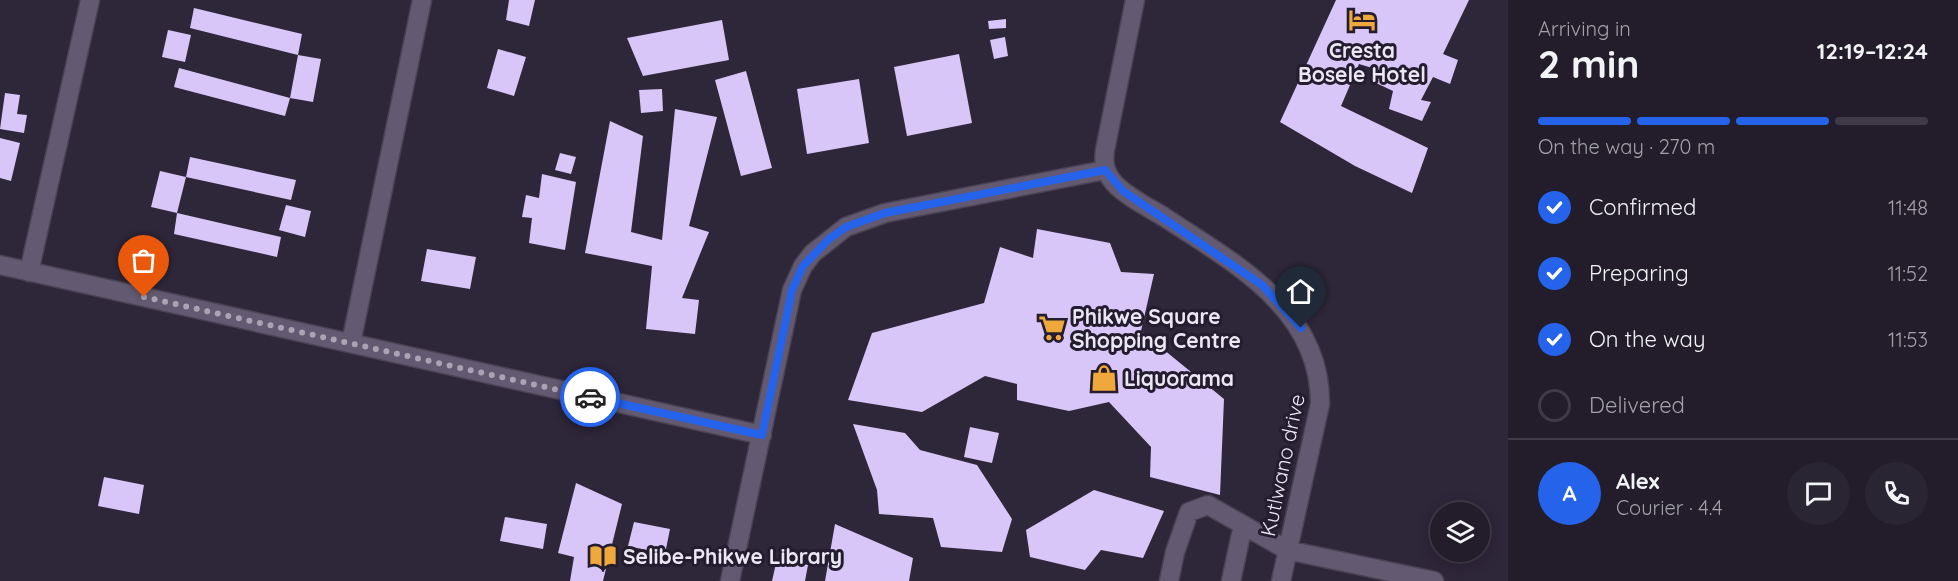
<!DOCTYPE html>
<meta charset="utf-8">
<style>
:root{--surface:#221c2b;--page:#2a2533;--text:#f1f3f6;--muted:#a2a1a9;--line:#3f3a47;--accent:#2563eb}
body{margin:0;font-family:Quicksand,sans-serif;background:var(--page);color:var(--text);height:100vh;display:flex;flex-direction:column;font-size:22px;white-space:nowrap}
*{box-sizing:border-box;margin:0}
p{font-size:20px;color:var(--muted)}
.icon{flex:none;width:33px;height:33px;fill:none;stroke:currentColor;stroke-width:2;stroke-linecap:round;stroke-linejoin:round}
.map{position:relative;flex:1;overflow:hidden}
.drawer{display:flex;flex-direction:column;background:var(--surface);width:450px}
.drawer>*{flex:none}
.buttons{position:absolute;left:1430px;top:502px;display:grid;gap:12px}
.buttons a{display:grid;place-items:center;width:60px;height:60px;border-radius:50%;background:var(--surface);box-shadow:0 3px 15px #0003,0 0 0 2px var(--line);font-size:30px}
.pin{position:absolute;display:grid;place-items:center;width:51px;height:51px;color:#fff;margin:-62px -26px;border-radius:50% 50% 50% 0;rotate:-45deg;box-shadow:0 0 6px #0007}
.pin .icon{rotate:45deg}
.courier{position:absolute;display:grid;place-items:center;width:60px;height:60px;margin:-30px;border:4px solid #2563eb;border-radius:50%;background:#fff;color:#222;box-shadow:0 2px 8px #0007}
.head em{font-style:normal;font-weight:700}
.head div{display:flex;flex-direction:column-reverse}
.head{display:flex;align-items:center;justify-content:space-between;height:102px;padding:0 30px}
h1{font-size:39px;font-weight:700;line-height:45px}
.bar{display:grid;grid-template-columns:repeat(4,1fr);gap:9px 6px;align-content:center;height:72px;padding:0 30px}
.bar i{height:8px;border-radius:4px;background:var(--line)}
.bar .current{background:var(--accent)}
.bar p{grid-column:span 4}
.line{display:flex;align-items:center;gap:15px;padding:0 30px;border-top:2px solid var(--line)}
.line div{flex:1}
.round{display:grid;place-items:center;flex:none;width:63px;height:63px;border-radius:32px;background:var(--page)}
ol{padding:0 30px;list-style:none}
li{display:flex;align-items:center;gap:18px;height:66px}
li p{margin-inline-start:auto}
li .icon{padding:6px;border-radius:50%;background:var(--accent);color:#fff;stroke-width:4}
li:last-child{color:var(--muted)}
li i{width:33px;height:33px;border:3px solid var(--line);border-radius:50%}
main{display:flex;flex:1;min-height:0}
.map>svg:first-child{display:block}
.building{fill:#d9c6f8}
.lines{fill:none;stroke-linecap:round;stroke-linejoin:round}
.minor-casing{stroke:#494253;stroke-width:21}
.minor{stroke:#635a71;stroke-width:18}
.done{stroke:#aaa3b3;stroke-width:6;stroke-dasharray:0 10.8}
.route{stroke:#2563eb;stroke-width:8}
.labels{text-anchor:middle;dominant-baseline:central;stroke-width:6;stroke-linejoin:round;paint-order:stroke}
.poi-label{font-size:21px;font-weight:bold;fill:#ece7f4;stroke:#241c2f;text-anchor:start}
.street-label{font-size:21px;fill:#ece7f4;stroke:#241c2f}
</style>
<main>
<div class="map">
<svg width="1508" height="581" viewBox="0 0 1508 581">
<rect width="100%" height="100%" fill="#2e2639"/>
<!-- building -->
<path class="building" d="M509,0H535L529,26L506,20Z
M1336,0H1469L1443,54L1458,60L1450,84L1433,77L1421,100L1431,102L1422,121L1389,109L1393,91L1374,82L1379,70L1359,64L1341,106L1428,148L1412,193L1355,166L1280,122Z
M194,8L302,34L298,55L321,59L313,102L290,98L298,55L190,28Z
M1006,19V28L989,29L988,21Z
M722,20L729,60L643,76L627,38Z
M168,30L191,35L185,62L162,57Z
M1005,37L1008,56L994,59L990,40Z
M498,49L526,57L514,96L487,88Z
M959,54L972,123L907,136L894,67Z
M179,68L290,98L285,116L174,87Z
M746,71L772,168L741,176L715,80Z
M859,79L869,143L807,154L797,89Z
M662,89L663,111L641,113L639,90Z
M5,93L20,95L17,114L27,115L24,133L0,129Z
M675,109L717,117L689,226L709,232L682,298L699,300L695,334L646,329L652,266L585,253L610,121L643,136L631,232L662,240Z
M0,138L20,143L11,181L0,178Z
M560,153L576,157L571,174L555,170Z
M190,157L296,180L291,200L186,177Z
M160,171L186,177L177,213L151,207Z
M542,174L576,182L565,250L529,243L532,218L522,217L526,195L539,198Z
M286,205L311,211L305,237L279,230Z
M177,213L281,237L277,257L174,234Z
M1037,229L1110,243L1121,272L1154,274L1141,331L1224,399L1220,495L1150,477L1151,447L1109,402L1069,411L1017,400V384L985,376L922,412L848,400L872,333L984,303L1000,247L1033,258Z
M427,249L476,257L470,289L421,281Z
M853,424L905,433L920,450L977,465L1012,519L1002,552L941,547L933,518L879,514L877,490Z
M970,427L999,433L992,463L964,457Z
M104,477L144,485L139,514L98,506Z
M576,483L622,504L603,581H570L574,557L558,553Z
M1094,490L1164,511L1143,558L1101,550L1085,570L1030,557L1026,530Z
M505,517L547,524L543,549L500,541Z
M634,522L670,529L665,554L628,546Z
M835,524L913,558L909,581H825Z
M777,559L808,565L805,581H772Z"/>
<g class="lines">
<defs>
<path id="minor" d="M1135,0L1105,150C1103,163 1105,173 1114,183C1127,197 1148,207 1164,217C1234,263 1321,309 1320,404L1281,581
M0,265L762,435
M29,272L90,0
M351,343L422,0
M730,581L792,290L803,266L813,253L846,227L885,213L1105,170
M1169,581L1175,552L1189,512L1208,505L1287,550L1434,581
M1231,581L1243,525"/>
</defs>
<!-- minor casing -->
<use href="#minor" class="minor-casing"/>
<!-- minor -->
<use href="#minor" class="minor"/>
</g>
<g class="lines">
<!-- done -->
<path class="done" d="M144,297L590,397"/>
<!-- route -->
<path class="route" d="M590,397L762,435L792,290L803,266L829,239L846,227L885,213L1105,170L1123,191L1262,285L1301,328"/>
</g>
<!-- icons -->
<defs>
<symbol id="hotel-bare" viewBox="-9 -9 18 18"><path d="M-6-4.5h1.5V1H6V5H4.5V3h-9V5H-6ZM-4 0a1.8 1.8 0 1 1 3.6 0ZM.5 0V-2.5h3Q6-2.5 6 0Z" fill="#eea83c" stroke="#241c2f" stroke-width="2.5" paint-order="stroke"/></symbol>
<symbol id="supermarket-bare" viewBox="-9 -9 18 18"><path d="M-6-5.5h2.5l.6 2H6L4.5 2H-2.5L-4.4-4H-6ZM-1.5 3.2a1.3 1.3 0 1 0 .1 0ZM3 3.2a1.3 1.3 0 1 0 .1 0Z" fill="#eea83c" stroke="#241c2f" stroke-width="2.5" paint-order="stroke"/></symbol>
<symbol id="shop-bare" viewBox="-9 -9 18 18"><path d="M-5-2.5h2.3a2.7 3.5 0 0 1 5.4 0H5L5.5 6h-11ZM-1.5-2.5h3a1.5 2.3 0 0 0-3 0Z" fill="#eea83c" stroke="#241c2f" stroke-width="2.5" paint-order="stroke"/></symbol>
<symbol id="library-bare" viewBox="-9 -9 18 18"><path d="M-6-4Q-3-5.5-.7-3.5V5Q-3 3-6 4ZM6-4Q3-5.5 .7-3.5V5Q3 3 6 4Z" fill="#eea83c" stroke="#241c2f" stroke-width="2.5" paint-order="stroke"/></symbol>
</defs>
<g fill-rule="evenodd">
<use href="#hotel-bare" x="1343" y="1" width="38" height="38"/>
<use href="#supermarket-bare" x="1033" y="309" width="38" height="38"/>
<use href="#shop-bare" x="1085" y="359" width="38" height="38"/>
<use href="#library-bare" x="584" y="537" width="38" height="38"/>
</g>
<g class="labels">
<!-- poi labels -->
<g class="poi-label">
<text x="1362" y="50" text-anchor="middle">Cresta<tspan x="1362" dy="24">Bosele Hotel</tspan></text>
<text x="1072" y="316">Phikwe Square<tspan x="1072" dy="24">Shopping Centre</tspan></text>
<text x="1124" y="378">Liquorama</text>
<text x="623" y="556">Selibe-Phikwe Library</text>
</g>
<!-- street labels -->
<g class="street-label">
<text transform="translate(1282 465) rotate(-78)">Kutlwano drive</text>
</g>
</g>
</svg>
<div class="buttons">
<a><svg class="icon" aria-label="layers" viewBox="0 0 24 24"><path d="M12 4l9 5-9 5-9-5zM3 14l9 5 9-5"/></svg></a>
</div>
<div class="pin" style="left:144px;top:297px;background:#ea580c"><svg class="icon" aria-label="bag" viewBox="0 0 24 24"><path d="M5 8h14l-1 12H6zM9 8a3 3 0 0 1 6 0"/></svg></div>
<div class="pin" style="left:1301px;top:328px;background:#1f2937"><svg class="icon" aria-label="home" viewBox="0 0 24 24"><path d="M3 11l9-7 9 7M6 9v11h12V9"/></svg></div>
<div class="courier" style="left:590px;top:397px"><svg class="icon" aria-label="car" viewBox="0 0 24 24"><path d="M5 17H2v-5l4-1 3-4h7l3 4 3 1v5h-3M9 17h6M6 11h13"/><circle cx="7" cy="17" r="2"/><circle cx="17" cy="17" r="2"/></svg></div>
</div>
<section class="drawer">
<div class="head"><div><h1>2 min</h1><p>Arriving in</p></div><em>12:19–12:24</em></div>
<div class="bar"><i class="current"></i><i class="current"></i><i class="current"></i><i></i><p>On the way · 270 m</p></div>
<ol>
<li><svg class="icon" aria-label="check" viewBox="0 0 24 24"><path d="M5 12l5 5 9-10"/></svg>Confirmed<p>11:48</p></li>
<li><svg class="icon" aria-label="check" viewBox="0 0 24 24"><path d="M5 12l5 5 9-10"/></svg>Preparing<p>11:52</p></li>
<li><svg class="icon" aria-label="check" viewBox="0 0 24 24"><path d="M5 12l5 5 9-10"/></svg>On the way<p>11:53</p></li>
<li><i></i>Delivered</li>
</ol>
<div class="line" style="height:108px"><b class="round" style="background:var(--accent);color:#fff">A</b><div><b>Alex</b><p>Courier · 4.4</p></div><a class="round"><svg class="icon" aria-label="chat" viewBox="0 0 24 24"><path d="M4 5h16v11H9l-5 4z"/></svg></a><a class="round"><svg class="icon" aria-label="phone" viewBox="0 0 24 24"><path d="M5 4h4l2 5-3 2q2 4 5 5l2-3 5 2v4C11 20 4 13 5 4z"/></svg></a></div>
</section>
</main>
